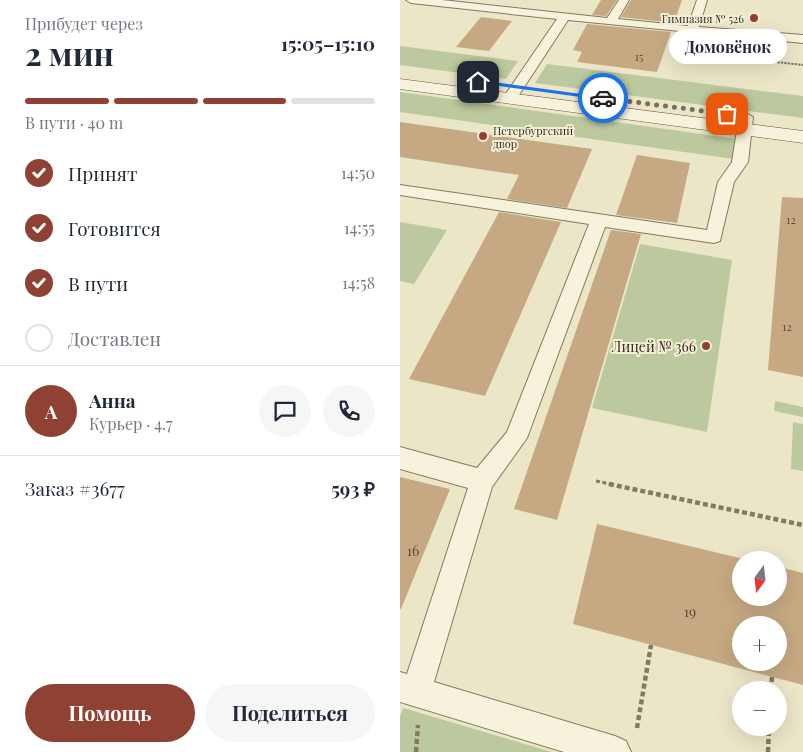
<!DOCTYPE html>
<html lang="ru">
<meta charset="utf-8">
<style>
:root{--surface:#fff;--page:#f6f6f7;--text:#1f2937;--muted:#747a83;--line:#e0e1e3;--accent:#8f4234}
body{margin:0;font-family:"Playfair Display",serif;background:var(--page);color:var(--text);height:100vh;display:flex;flex-direction:column;font-size:19px;white-space:nowrap}
*{box-sizing:border-box;margin:0}
p{font-size:16px;color:var(--muted)}
.icon{flex:none;width:28px;height:28px;fill:none;stroke:currentColor;stroke-width:2;stroke-linecap:round;stroke-linejoin:round}
.map{position:relative;flex:1;overflow:hidden}
.panel{display:flex;flex-direction:column;background:var(--surface);width:400px}
.panel>*{flex:none}
.needle{width:32px;rotate:195deg}
.buttons{position:absolute;left:332px;top:551px;display:grid;gap:10px}
.buttons a{display:grid;place-items:center;width:55px;height:55px;border-radius:50%;background:var(--surface);box-shadow:0 5px 20px #0002;font-size:25px}
.pin{position:absolute;display:grid;place-items:center;width:42px;height:42px;color:#fff;margin:-21px;border-radius:10px;box-shadow:0 2px 8px #0006}
.courier{position:absolute;display:grid;place-items:center;width:50px;height:50px;margin:-25px;border:4px solid #1a73e8;border-radius:50%;background:#fff;color:#222;box-shadow:0 1px 6px #0007}
.bubble{position:absolute;height:35px;border-radius:18px;background:var(--surface);box-shadow:0 5px 20px #0002;font-size:16px;font-weight:700;line-height:35px;text-align:center}
.head em{font-style:normal;font-weight:700}
.head div{display:flex;flex-direction:column-reverse}
.head{display:flex;align-items:center;justify-content:space-between;height:85px;padding:0 25px}
h1{font-size:32px;font-weight:700;line-height:38px}
.bar{display:grid;grid-template-columns:repeat(4,1fr);gap:8px 5px;align-content:center;height:60px;padding:0 25px}
.bar i{height:6px;border-radius:4px;background:var(--line)}
.bar .current{background:var(--accent)}
.bar p{grid-column:span 4}
.line{display:flex;align-items:center;gap:12px;padding:0 25px;border-top:1px solid var(--line)}
.line div{flex:1}
.round{display:grid;place-items:center;flex:none;width:52px;height:52px;border-radius:26px;background:var(--page)}
ol{padding:0 25px;list-style:none}
li{display:flex;align-items:center;gap:15px;height:55px}
li p{margin-inline-start:auto}
li .icon{padding:5px;border-radius:50%;background:var(--accent);color:#fff;stroke-width:4}
li:last-child{color:var(--muted)}
li i{width:28px;height:28px;border:2px solid var(--line);border-radius:50%}
.primary-button{display:flex;gap:10px;margin-top:auto;padding:10px 25px}
.primary-button a{flex:1;height:58px;border-radius:30px;background:var(--accent);color:#fff;font-size:20px;font-weight:700;line-height:58px;text-align:center}
.primary-button a+a{background:var(--page);color:var(--text)}
main{display:flex;flex:1;min-height:0}
.map>svg:first-child{display:block}
.green{fill:#bcc89d}
.building{fill:#c6a982;fill-rule:evenodd}
.lines{fill:none;stroke-linecap:round;stroke-linejoin:round}
.lane-casing{stroke:#857a5f;stroke-width:2}
.secondary-casing{stroke:#675b42;stroke-width:1}
.path-far2{stroke:#857a5f;stroke-width:2;stroke-dasharray:2.5 1;stroke-linecap:butt}
.path-far1{stroke:#857a5f;stroke-width:3;stroke-dasharray:4 2.5;stroke-linecap:butt}
.path{stroke:#857a5f;stroke-width:4.5;stroke-dasharray:5 3;stroke-linecap:butt}
.lane{fill:#f6f2db;fill-rule:evenodd}
.secondary{fill:#f6f2db;fill-rule:evenodd}
.route{fill:#1a73e8}
.done{stroke:#766f5b;stroke-width:5;stroke-dasharray:0 9}
.poi-dot{fill:#8f4234;stroke:#f3efd7;stroke-width:2}
.labels{text-anchor:middle;dominant-baseline:central;stroke-width:4;stroke-linejoin:round;paint-order:stroke}
.far-poi-label{font-size:11px;fill:#372f21;stroke:#f3efd7;text-anchor:end}
.number-label{font-size:11px;fill:#5b4e39}
.poi-label{font-size:14px;fill:#372f21;stroke:#f3efd7;text-anchor:end}
.near-number-label{font-size:14px;fill:#5b4e39}
</style>
<main>
<section class="panel">
<div class="head"><div><h1>2 мин</h1><p>Прибудет через</p></div><em>15:05–15:10</em></div>
<div class="bar"><i class="current"></i><i class="current"></i><i class="current"></i><i></i><p>В пути · 40 m</p></div>
<ol>
<li><svg class="icon" aria-label="check" viewBox="0 0 24 24"><path d="M5 12l5 5 9-10"/></svg>Принят<p>14:50</p></li>
<li><svg class="icon" aria-label="check" viewBox="0 0 24 24"><path d="M5 12l5 5 9-10"/></svg>Готовится<p>14:55</p></li>
<li><svg class="icon" aria-label="check" viewBox="0 0 24 24"><path d="M5 12l5 5 9-10"/></svg>В пути<p>14:58</p></li>
<li><i></i>Доставлен</li>
</ol>
<div class="line" style="height:90px"><b class="round" style="background:var(--accent);color:#fff">А</b><div><b>Анна</b><p>Курьер · 4.7</p></div><a class="round"><svg class="icon" aria-label="chat" viewBox="0 0 24 24"><path d="M4 5h16v11H9l-5 4z"/></svg></a><a class="round"><svg class="icon" aria-label="phone" viewBox="0 0 24 24"><path d="M5 4h4l2 5-3 2q2 4 5 5l2-3 5 2v4C11 20 4 13 5 4z"/></svg></a></div>
<div class="line" style="height:65px"><div>Заказ #3677</div><b>593 ₽</b></div>
<div class="primary-button"><a>Помощь</a><a>Поделиться</a></div>
</section>
<div class="map">
<svg width="403" height="752" viewBox="0 0 403 752">
<rect width="100%" height="100%" fill="#ebe6c8"/>
<!-- green -->
<path class="green" d="M0,46L118,61L106,79L0,65Z
M147,64L403,96V118L135,83Z
M0,92L337,139L334,159L0,112Z
M0,222L47,230L14,284L0,281Z
M240,244L332,260L307,432L192,408Z
M375,401L403,407V417L374,411Z
M393,422L403,424V471L391,469Z
M3,708L152,752H0V717Z"/>
<!-- building -->
<path class="building" d="M201,0H217L206,16L192,15Z
M231,0H282L274,23L221,17Z
M81,17L112,21L89,51L56,47Z
M187,24L271,32L257,72L177,62L182,52L173,50Z
M0,122L192,149L167,208L107,199L119,175L0,157Z
M237,155L290,163L277,223L216,215Z
M382,197L403,198V377L368,370Z
M99,212L161,222L85,396L9,379Z
M211,230L241,234L157,520L114,509Z
M0,477L50,489L1,609H0Z
M197,524L348,560H341V598H379V567L403,573V685L173,624ZM341,625H379V662H341Z"/>
<g class="lines">
<defs>
<path id="lane" d="M6,0H42L207,18L219,0H229L218,19L288,26L297,0H307L299,27L403,35V43L168,20L115,101L110,102L103,98L157,19L11,3Z
M346,113L353,117L348,162L334,182L320,241L314,243L205,227L127,438L92,487L34,682L215,736L226,741L231,752H164L0,702V672L7,674L68,488L0,469V447L77,468L107,432L189,224L0,195V185L307,230L318,182L332,162L339,117Z"/>
<path id="secondary" d="M0,79L403,131V143L0,89Z"/>
</defs>
<!-- lane casing -->
<use href="#lane" class="lane-casing"/>
<!-- secondary casing -->
<use href="#secondary" class="secondary-casing"/>
<!-- path-far2 -->
<path class="path-far2" d="M339,58L403,65"/>
<!-- path-far1 -->
<path class="path-far1" d="M196,481L215,485"/>
<!-- path -->
<path class="path" d="M209,484L403,525
M371,690L372,677
M237,728L251,645
M16,752L18,725
M368,752L369,728"/>
<!-- lane -->
<use href="#lane" class="lane"/>
<!-- secondary -->
<use href="#secondary" class="secondary"/>
</g>
<!-- route -->
<path class="route" d="M78,80L203,97L206,98L203,100L76,83Z"/>
<g class="lines">
<!-- done -->
<path class="done" d="M203,98L327,114"/>
</g>
<!-- markers -->
<g class="poi-dot">
<circle cx="354" cy="18" r="5"/>
<circle cx="83" cy="136" r="5"/>
<circle cx="306" cy="346" r="5"/>
</g>
<g class="labels">
<!-- far-poi labels -->
<g class="far-poi-label">
<text x="344" y="18">Гимназия № 526</text>
<text x="93" y="130" text-anchor="start">Петербургский<tspan x="93" dy="13">двор</tspan></text>
</g>
<!-- number labels -->
<g class="number-label">
<text x="239" y="56">15</text>
<text x="391" y="219">12</text>
<text x="387" y="326">12</text>
</g>
<!-- poi labels -->
<g class="poi-label">
<text x="296" y="346">Лицей № 366</text>
</g>
<!-- near-number labels -->
<g class="near-number-label">
<text x="13" y="550">16</text>
<text x="290" y="611">19</text>
</g>
</g>
</svg>
<div class="buttons">
<a><svg class="needle" viewBox="-14 -14 28 28"><path d="M0-13l5 13h-10z" fill="#e53935"/><path d="M0 13l5-13h-10z" fill="#747a83"/></svg></a>
<a>+</a>
<a>−</a>
</div>
<div class="pin" style="left:327px;top:114px;background:#ea580c"><svg class="icon" aria-label="bag" viewBox="0 0 24 24"><path d="M5 8h14l-1 12H6zM9 8a3 3 0 0 1 6 0"/></svg></div>
<div class="pin" style="left:78px;top:82px;background:#1f2937"><svg class="icon" aria-label="home" viewBox="0 0 24 24"><path d="M3 11l9-7 9 7M6 9v11h12V9"/></svg></div>
<div class="courier" style="left:203px;top:98px"><svg class="icon" aria-label="car" viewBox="0 0 24 24"><path d="M5 17H2v-5l4-1 3-4h7l3 4 3 1v5h-3M9 17h6M6 11h13"/><circle cx="7" cy="17" r="2"/><circle cx="17" cy="17" r="2"/></svg></div>
<div class="bubble" style="left:269px;top:29px;width:118px">Домовёнок</div>
</div>
</main>
